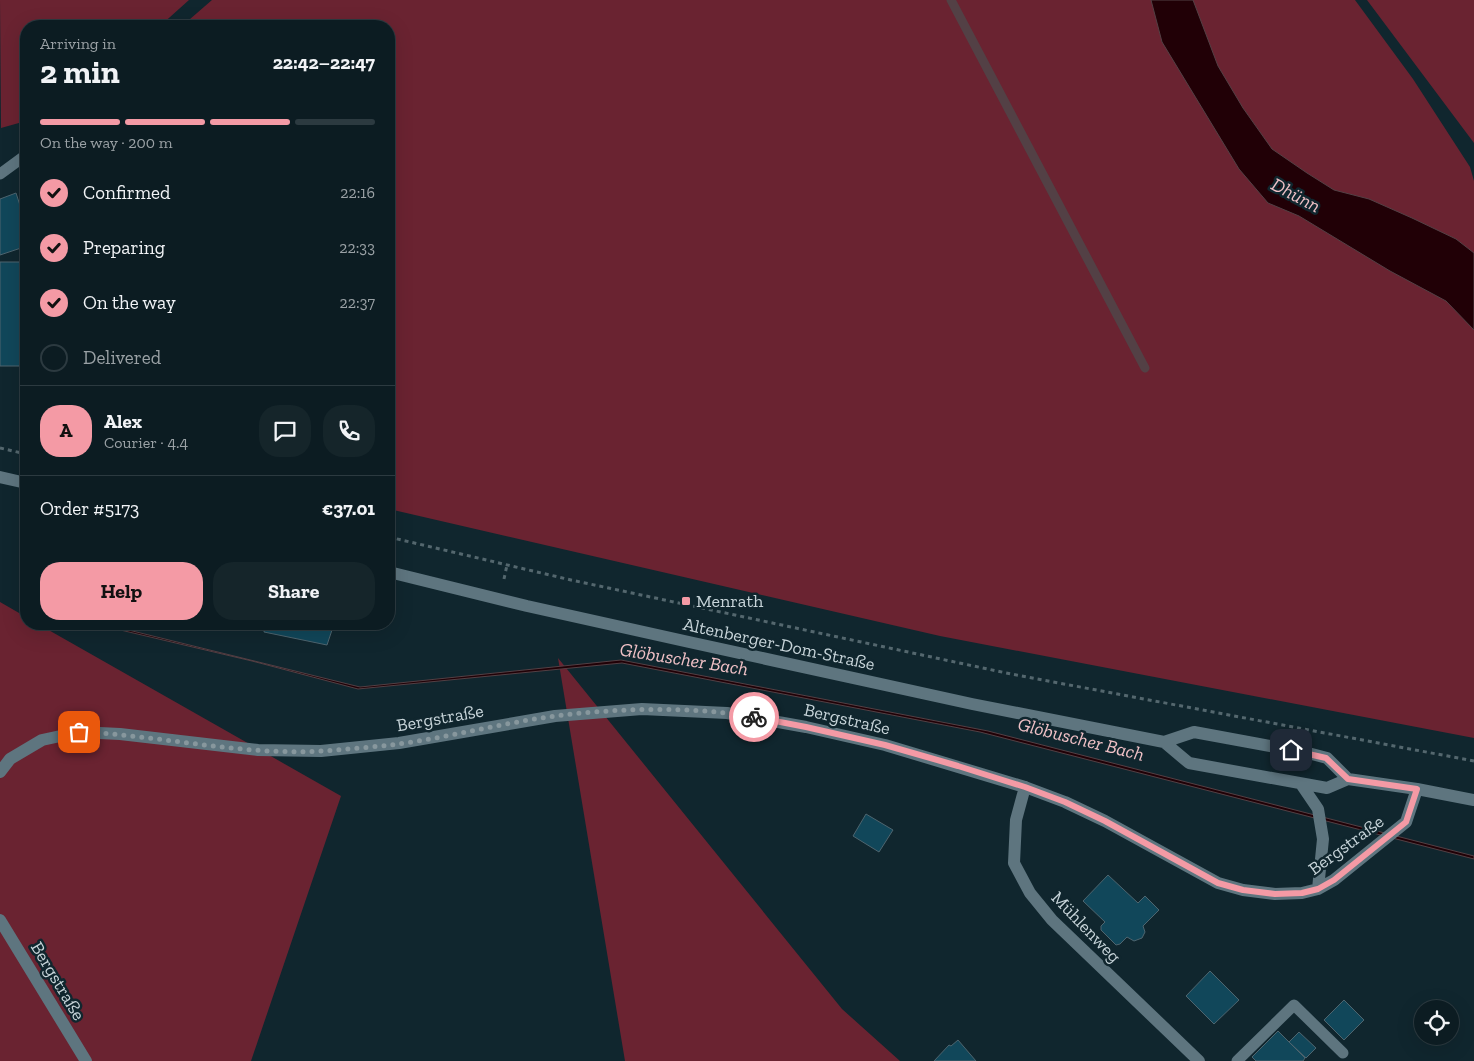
<!DOCTYPE html>
<meta charset="utf-8">
<style>
:root{--surface:#0c1c22;--page:#15252a;--text:#f1f3f6;--muted:#9aa1a5;--line:#2c3a40;--accent:#f49aa5}
body{margin:0;font-family:"Zilla Slab",serif;background:var(--page);color:var(--text);height:100vh;display:flex;flex-direction:column;font-size:19px;white-space:nowrap}
*{box-sizing:border-box;margin:0}
p{font-size:16px;color:var(--muted)}
.icon{flex:none;width:28px;height:28px;fill:none;stroke:currentColor;stroke-width:2;stroke-linecap:round;stroke-linejoin:round}
.map{position:relative;flex:1;overflow:hidden}
.details{position:absolute;left:20px;top:20px;width:375px;height:610px;display:flex;flex-direction:column;background:var(--surface);border-radius:20px;box-shadow:0 5px 20px #0002,0 0 0 1px var(--line)}
.details>*{flex:none}
.fabs{position:absolute;left:1414px;top:1000px;display:grid;gap:10px}
.fabs a{display:grid;place-items:center;width:45px;height:45px;border-radius:50%;background:var(--surface);box-shadow:0 5px 20px #0002,0 0 0 1px var(--line);font-size:25px}
.pin{position:absolute;display:grid;place-items:center;width:42px;height:42px;color:#fff;margin:-21px;border-radius:10px;box-shadow:0 2px 8px #0006}
.courier{position:absolute;display:grid;place-items:center;width:50px;height:50px;margin:-25px;border:4px solid #f49aa5;border-radius:50%;background:#fff;color:#222;box-shadow:0 1px 6px #0007}
.head em{font-style:normal;font-weight:700}
.head div{display:flex;flex-direction:column-reverse}
.head{display:flex;align-items:center;justify-content:space-between;height:85px;padding:0 20px}
h1{font-size:32px;font-weight:700;line-height:38px}
.bar{display:grid;grid-template-columns:repeat(4,1fr);gap:8px 5px;align-content:center;height:60px;padding:0 20px}
.bar i{height:6px;border-radius:4px;background:var(--line)}
.bar .on{background:var(--accent)}
.bar p{grid-column:span 4}
.line{display:flex;align-items:center;gap:12px;padding:0 20px;border-top:1px solid var(--line)}
.line div{flex:1}
.round{display:grid;place-items:center;flex:none;width:52px;height:52px;border-radius:20px;background:var(--page)}
ol{padding:0 20px;list-style:none}
li{display:flex;align-items:center;gap:15px;height:55px}
li p{margin-inline-start:auto}
li .icon{padding:5px;border-radius:50%;background:var(--accent);color:#111;stroke-width:4}
li:last-child{color:var(--muted)}
li i{width:28px;height:28px;border:2px solid var(--line);border-radius:50%}
.action{display:flex;gap:10px;margin-top:auto;padding:10px 20px}
.action a{flex:1;height:58px;border-radius:20px;background:var(--accent);color:#111;font-size:20px;font-weight:700;line-height:58px;text-align:center}
.action a+a{background:var(--page);color:var(--text)}
.map>svg:first-child{display:block}
.green{fill:#6a2331}
.water{fill:#210006;stroke:#534045}
.lines{fill:none;stroke-linecap:round;stroke-linejoin:round}
.stream{stroke:#534045;stroke-width:9}
.building{fill:#11475a;stroke:#4e656f}
.path{stroke:#54676e;stroke-width:3;stroke-dasharray:4 4;stroke-linecap:butt}
.lane{stroke:#5e757f;stroke-width:11}
.street{stroke:#5e757f;stroke-width:12}
.secondary{stroke:#5e757f;stroke-width:12}
.done{stroke:#87979d;stroke-width:5;stroke-dasharray:0 9}
.route{stroke:#f49aa5;stroke-width:6}
.poi-dot{fill:#f49aa5;stroke:#10262e;stroke-width:2}
.labels{text-anchor:middle;dominant-baseline:central;stroke-width:5;stroke-linejoin:round;paint-order:stroke}
.poi-label{font-size:18px;fill:#c7d4d9;stroke:#10262e;text-anchor:start}
.street-label{font-size:18px;fill:#c7d4d9;stroke:#10262e}
.water-label{font-size:19px;font-style:italic;fill:#f0c1c6;stroke:#10262e}
</style>
<div class="map">
<svg width="1474" height="1061" viewBox="0 0 1474 1061">
<rect width="100%" height="100%" fill="#10262e"/>
<!-- green -->
<path class="green" d="M0,0H189L160,26H26V121L1,128Z
M212,0H1355L1413,79L1470,167L1474,181V738L940,636L389,509V26H182Z
M1367,0H1474V143Z
M0,602L26,617V624H38L341,796L251,1061H0Z
M558,658L842,1009L900,1061H625Z"/>
<!-- water -->
<path class="water" d="M1151,0H1193L1218,66L1243,108L1272,149L1307,173L1334,190L1369,199L1412,218L1456,239L1474,253V330L1446,301L1390,271L1299,216L1268,203L1239,169L1162,42Z
M95,624H104L360,687L621,660L988,731L1474,856V859L980,732L622,663L358,689L252,661Z"/>
<g class="lines">
<!-- stream -->
<path class="stream" d="M951,0L1145,368"/>
</g>
<!-- building -->
<path class="building" d="M16,193L26,224V243L20,245L21,248L0,255V199Z
M0,262H26V366H0Z
M265,624H334L327,645L264,632Z
M866,814L893,830L879,852L853,836Z
M1108,875L1138,903L1145,896L1159,910L1143,926L1145,932L1142,938L1134,941L1127,937L1120,944L1116,945L1101,930V926L1105,922L1083,901Z
M1210,971L1239,1000L1214,1024L1186,996Z
M1344,1000L1364,1020L1344,1040L1324,1020Z
M1278,1031L1305,1058L1303,1061H1256L1252,1057Z
M1299,1032L1316,1048L1306,1058L1289,1042Z
M958,1040L976,1061H934L949,1045L951,1046Z"/>
<g class="lines">
<!-- path -->
<path class="path" d="M0,448L26,454
M389,537L571,580L1011,674L1474,761
M504,579L507,565"/>
<!-- lane -->
<path class="lane" d="M0,174L26,155
M1237,1061L1294,1005L1343,1053"/>
<!-- street -->
<path class="street" d="M1025,787L1016,820L1014,863L1030,893L1052,920L1199,1061"/>
<!-- secondary -->
<path class="secondary" d="M0,477L26,483
M389,572L527,606L689,642L972,704L1164,742L1189,763L1327,788L1348,779L1417,789L1474,800
M1164,742L1194,732L1308,753L1327,758L1348,779
M0,772L10,759L42,740L79,732L120,734L258,750L321,751L399,743L555,716L642,709L727,713L806,727L885,745L1025,787L1065,802L1105,821L1218,883L1243,890L1275,894L1302,893L1318,889L1334,880L1406,822L1417,789
M1301,784L1318,809L1323,839L1318,889
M0,920L86,1061"/>
</g>
<g class="lines">
<!-- done -->
<path class="done" d="M79,732C160,735 241,756 323,751C348,749 374,747 398,744C451,737 502,723 555,716C620,708 689,706 754,717"/>
<!-- route -->
<path class="route" d="M754,717L806,727L885,745L958,766L1025,787L1065,802L1105,821L1218,883L1243,890L1275,894L1302,893L1318,889L1334,880L1406,822L1417,789L1348,779L1326,758L1291,750"/>
</g>
<!-- markers -->
<rect class="poi-dot" x="681" y="596" width="10" height="10" rx="2.5"/>
<g class="labels">
<!-- poi labels -->
<g class="poi-label">
<text x="696" y="601">Menrath</text>
</g>
<!-- street labels -->
<g class="street-label">
<text transform="translate(779 644) rotate(12)">Altenberger-Dom-Straße</text>
<text transform="translate(440 718) rotate(-10)">Bergstraße</text>
<text transform="translate(847 719) rotate(13)">Bergstraße</text>
<text transform="translate(1346 845) rotate(-36)">Bergstraße</text>
<text transform="translate(1086 927) rotate(46)">Mühlenweg</text>
<text transform="translate(58 981) rotate(59)">Bergstraße</text>
</g>
<!-- water labels -->
<g class="water-label">
<text transform="translate(1296 195) rotate(28)">Dhünn</text>
<text transform="translate(684 659) rotate(9)">Glöbuscher Bach</text>
<text transform="translate(1081 739) rotate(14)">Glöbuscher Bach</text>
</g>
</g>
</svg>
<div class="fabs">
<a><svg class="icon" aria-label="locate" viewBox="0 0 24 24"><circle cx="12" cy="12" r="6"/><path d="M12 2v4M12 18v4M2 12h4M18 12h4"/></svg></a>
</div>
<div class="pin" style="left:79px;top:732px;background:#ea580c"><svg class="icon" aria-label="bag" viewBox="0 0 24 24"><path d="M5 8h14l-1 12H6zM9 8a3 3 0 0 1 6 0"/></svg></div>
<div class="pin" style="left:1291px;top:750px;background:#1f2937"><svg class="icon" aria-label="home" viewBox="0 0 24 24"><path d="M3 11l9-7 9 7M6 9v11h12V9"/></svg></div>
<div class="courier" style="left:754px;top:717px"><svg class="icon" aria-label="bike" viewBox="0 0 24 24"><circle cx="6" cy="16" r="4"/><circle cx="18" cy="16" r="4"/><path d="M6 16l4-8h5l3 8M10 8l3 8H6M13 5h3"/></svg></div>
<section class="details">
<div class="head"><div><h1>2 min</h1><p>Arriving in</p></div><em>22:42–22:47</em></div>
<div class="bar"><i class="on"></i><i class="on"></i><i class="on"></i><i></i><p>On the way · 200 m</p></div>
<ol>
<li><svg class="icon" aria-label="check" viewBox="0 0 24 24"><path d="M5 12l5 5 9-10"/></svg>Confirmed<p>22:16</p></li>
<li><svg class="icon" aria-label="check" viewBox="0 0 24 24"><path d="M5 12l5 5 9-10"/></svg>Preparing<p>22:33</p></li>
<li><svg class="icon" aria-label="check" viewBox="0 0 24 24"><path d="M5 12l5 5 9-10"/></svg>On the way<p>22:37</p></li>
<li><i></i>Delivered</li>
</ol>
<div class="line" style="height:90px"><b class="round" style="background:var(--accent);color:#111">A</b><div><b>Alex</b><p>Courier · 4.4</p></div><a class="round"><svg class="icon" aria-label="chat" viewBox="0 0 24 24"><path d="M4 5h16v11H9l-5 4z"/></svg></a><a class="round"><svg class="icon" aria-label="phone" viewBox="0 0 24 24"><path d="M5 4h4l2 5-3 2q2 4 5 5l2-3 5 2v4C11 20 4 13 5 4z"/></svg></a></div>
<div class="line" style="height:65px"><div>Order #5173</div><b>€37.01</b></div>
<div class="action"><a>Help</a><a>Share</a></div>
</section>
</div>
